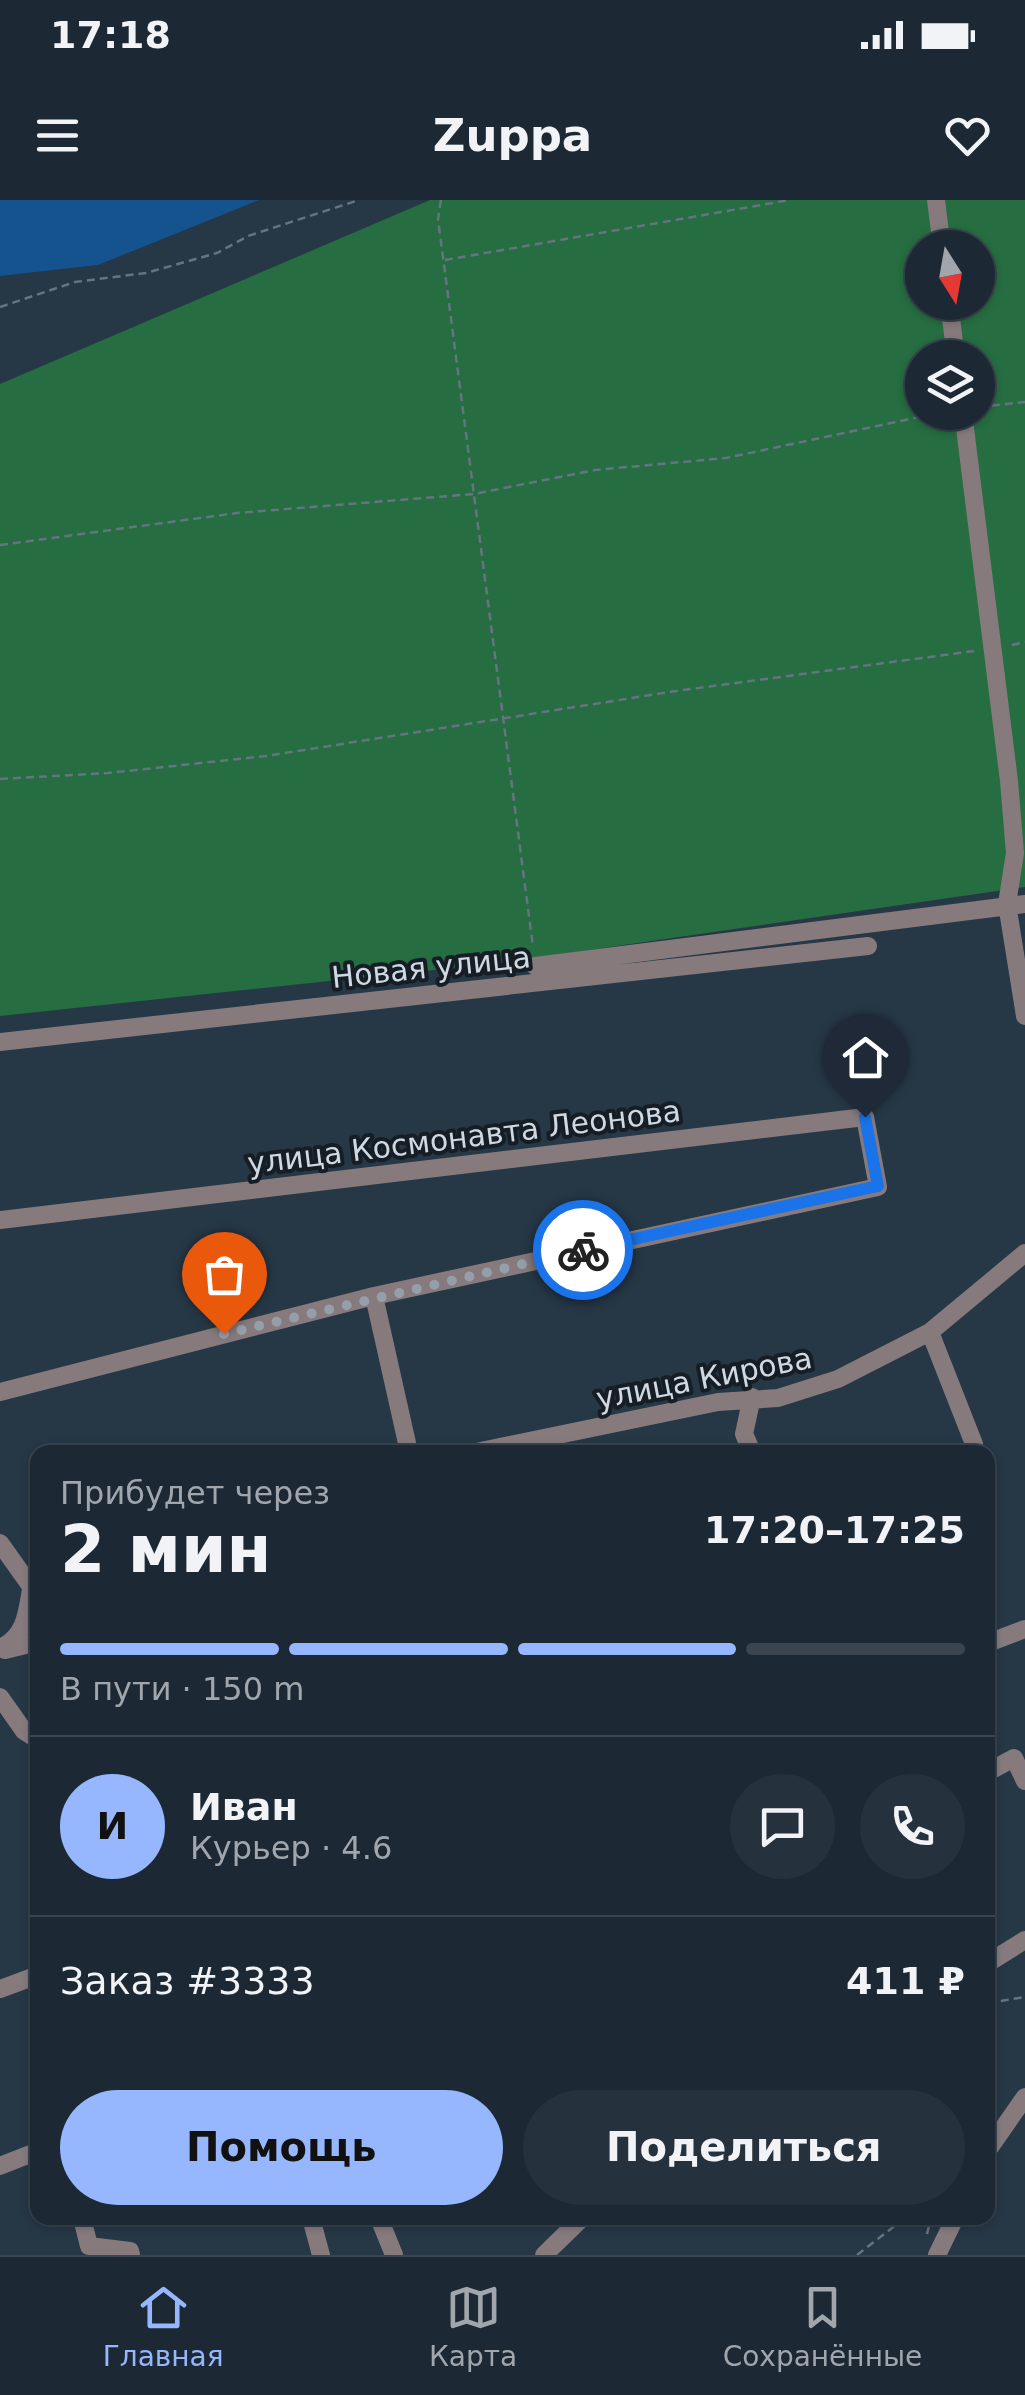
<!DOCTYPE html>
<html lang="ru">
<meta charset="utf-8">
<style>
:root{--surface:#1c2934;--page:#25313c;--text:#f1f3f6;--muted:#a0a6ac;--line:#3a454f;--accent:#96b6fd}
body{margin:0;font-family:"DejaVu Sans",sans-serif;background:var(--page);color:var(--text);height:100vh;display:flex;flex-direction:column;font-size:38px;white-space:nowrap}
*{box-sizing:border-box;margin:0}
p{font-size:32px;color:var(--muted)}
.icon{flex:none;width:55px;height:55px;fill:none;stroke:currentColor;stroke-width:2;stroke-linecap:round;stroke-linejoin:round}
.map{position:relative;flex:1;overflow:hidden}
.drawer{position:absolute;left:30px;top:1245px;width:965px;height:780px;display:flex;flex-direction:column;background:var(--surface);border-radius:20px;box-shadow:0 2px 8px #0004,0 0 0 2px var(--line)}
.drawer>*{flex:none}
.needle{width:65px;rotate:169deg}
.tools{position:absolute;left:905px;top:30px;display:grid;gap:20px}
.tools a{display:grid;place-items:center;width:90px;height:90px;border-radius:50%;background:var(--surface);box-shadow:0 2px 8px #0004,0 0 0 2px var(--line);font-size:50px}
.pin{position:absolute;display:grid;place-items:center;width:85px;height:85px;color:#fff;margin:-102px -42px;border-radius:50% 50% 50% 0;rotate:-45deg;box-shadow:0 0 10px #0007}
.pin .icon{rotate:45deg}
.courier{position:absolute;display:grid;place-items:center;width:100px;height:100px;margin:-50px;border:8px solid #1a73e8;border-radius:50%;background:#fff;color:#222;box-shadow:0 2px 12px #0007}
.overview em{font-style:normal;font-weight:600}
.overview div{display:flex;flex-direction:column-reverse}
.overview{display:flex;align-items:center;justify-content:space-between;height:170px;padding:0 30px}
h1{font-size:65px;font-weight:600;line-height:75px}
.bar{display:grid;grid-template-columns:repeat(4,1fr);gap:15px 10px;align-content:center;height:120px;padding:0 30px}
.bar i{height:12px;border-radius:8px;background:var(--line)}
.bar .selected{background:var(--accent)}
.bar p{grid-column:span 4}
.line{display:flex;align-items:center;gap:25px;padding:0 30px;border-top:2px solid var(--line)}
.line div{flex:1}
.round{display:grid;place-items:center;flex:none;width:105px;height:105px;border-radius:52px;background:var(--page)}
.primary-button{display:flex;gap:20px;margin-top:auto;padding:20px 30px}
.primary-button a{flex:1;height:115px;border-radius:60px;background:var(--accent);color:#111;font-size:40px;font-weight:600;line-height:115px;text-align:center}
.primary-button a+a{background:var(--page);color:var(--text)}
.status{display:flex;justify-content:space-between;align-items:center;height:70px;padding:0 50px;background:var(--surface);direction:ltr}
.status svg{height:28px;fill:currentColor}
header{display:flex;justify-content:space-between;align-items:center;height:130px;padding:0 30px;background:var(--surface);font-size:45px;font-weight:600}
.tabs{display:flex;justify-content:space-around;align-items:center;height:140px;border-top:2px solid var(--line);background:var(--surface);font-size:28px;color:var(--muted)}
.tabs a{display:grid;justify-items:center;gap:5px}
.tabs .selected{color:var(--accent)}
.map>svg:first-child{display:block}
.green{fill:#266d41;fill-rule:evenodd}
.water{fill:#14538e}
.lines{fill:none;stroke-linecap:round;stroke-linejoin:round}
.path{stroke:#657481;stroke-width:2.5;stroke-dasharray:8 5;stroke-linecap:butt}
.minor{stroke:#867a7d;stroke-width:18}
.done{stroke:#93a0ac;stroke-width:10;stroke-dasharray:0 18}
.route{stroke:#1a73e8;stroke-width:12}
.labels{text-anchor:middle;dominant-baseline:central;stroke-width:8;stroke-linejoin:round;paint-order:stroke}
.street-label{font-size:30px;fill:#ced9e3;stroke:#161d24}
</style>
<div class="status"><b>17:18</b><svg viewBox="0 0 49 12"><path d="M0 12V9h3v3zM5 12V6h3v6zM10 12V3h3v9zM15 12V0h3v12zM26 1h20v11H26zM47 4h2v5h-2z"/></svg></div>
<header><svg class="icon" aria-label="menu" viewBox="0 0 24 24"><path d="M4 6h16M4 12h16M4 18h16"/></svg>Zuppa<svg class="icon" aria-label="heart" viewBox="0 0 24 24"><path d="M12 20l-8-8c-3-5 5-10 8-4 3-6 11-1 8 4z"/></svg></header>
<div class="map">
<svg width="1025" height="2055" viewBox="0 0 1025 2055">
<rect width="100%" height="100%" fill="#263746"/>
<!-- green -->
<path class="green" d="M430,0H1025V687L500,763L0,816V184ZM922,48H978V102H922ZM922,158H978V212H922Z"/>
<!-- water -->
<path class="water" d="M0,0H259L98,65L0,76Z"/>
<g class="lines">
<!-- path -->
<path class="path" d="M441,0L438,19L533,747
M445,60L790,0
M0,107L75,82L146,73L217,53L248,36L359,0
M979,207L1025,202
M0,345L237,313L474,294L595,270L726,258L943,212
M1012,445L1025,442
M0,579L108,573L266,556L676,491L974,451
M988,1803L1025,1797
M927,2034L931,2018
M857,2055L905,2018"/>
<!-- minor -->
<path class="minor" d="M936,0L942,48
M949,102L956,158
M963,212L1009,581L1015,653L1007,704L1025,816
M535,766L1025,704
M0,842L868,746
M0,1020L865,917L878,987L374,1096L0,1192
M374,1096L409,1252
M930,1132L974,1244L972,1252
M752,1197L744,1234L752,1252
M476,1252L718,1202L778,1198L838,1179L930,1132L1025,1053
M0,1343L37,1395
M988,1443L1025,1429
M0,1448C25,1437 27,1414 31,1389
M5,1450L38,1442
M0,1497L24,1531L38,1540
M988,1572L1014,1558L1025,1581
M988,1763L1025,1740
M0,1789L38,1775
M988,1950L1025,1897
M0,1966L38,1951
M82,2018L89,2046L130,2051L131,2055
M311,2018L321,2055
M379,2018L394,2055
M544,2055L582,2018
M937,2055L955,2018"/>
</g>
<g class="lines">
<!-- done -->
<path class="done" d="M224,1134L583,1050"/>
<!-- route -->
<path class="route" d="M583,1050L878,986L865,917"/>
</g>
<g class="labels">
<!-- street labels -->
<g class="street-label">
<text transform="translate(431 767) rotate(-6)">Новая улица</text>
<text transform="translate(464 937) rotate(-7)">улица Космонавта Леонова</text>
<text transform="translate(704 1178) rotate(-11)">улица Кирова</text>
</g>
</g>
</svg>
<div class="tools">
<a><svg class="needle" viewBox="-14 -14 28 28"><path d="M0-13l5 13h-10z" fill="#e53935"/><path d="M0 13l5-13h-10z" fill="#a0a6ac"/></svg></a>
<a><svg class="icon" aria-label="layers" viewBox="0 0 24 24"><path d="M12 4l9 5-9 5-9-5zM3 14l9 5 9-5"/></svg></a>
</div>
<div class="pin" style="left:224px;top:1134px;background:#ea580c"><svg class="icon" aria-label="bag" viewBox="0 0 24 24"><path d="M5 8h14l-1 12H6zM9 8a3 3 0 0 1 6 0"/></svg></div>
<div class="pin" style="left:865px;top:917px;background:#1f2937"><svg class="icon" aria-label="home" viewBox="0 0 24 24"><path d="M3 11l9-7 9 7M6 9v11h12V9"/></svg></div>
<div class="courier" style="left:583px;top:1050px"><svg class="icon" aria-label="bike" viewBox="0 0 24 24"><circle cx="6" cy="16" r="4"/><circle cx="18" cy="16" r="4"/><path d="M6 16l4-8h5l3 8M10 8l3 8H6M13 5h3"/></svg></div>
<section class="drawer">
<div class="overview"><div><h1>2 мин</h1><p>Прибудет через</p></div><em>17:20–17:25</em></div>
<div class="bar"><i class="selected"></i><i class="selected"></i><i class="selected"></i><i></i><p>В пути · 150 m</p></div>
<div class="line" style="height:180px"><b class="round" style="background:var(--accent);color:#111">И</b><div><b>Иван</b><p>Курьер · 4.6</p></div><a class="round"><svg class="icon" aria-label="chat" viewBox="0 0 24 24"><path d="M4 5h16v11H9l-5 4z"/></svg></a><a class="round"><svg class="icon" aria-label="phone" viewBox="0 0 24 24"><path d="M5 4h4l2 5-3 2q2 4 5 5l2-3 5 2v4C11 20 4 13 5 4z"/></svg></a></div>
<div class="line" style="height:130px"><div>Заказ #3333</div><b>411 ₽</b></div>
<div class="primary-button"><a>Помощь</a><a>Поделиться</a></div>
</section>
</div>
<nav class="tabs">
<a class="selected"><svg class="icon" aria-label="home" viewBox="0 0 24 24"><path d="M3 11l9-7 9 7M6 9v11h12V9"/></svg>Главная</a>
<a><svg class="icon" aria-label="map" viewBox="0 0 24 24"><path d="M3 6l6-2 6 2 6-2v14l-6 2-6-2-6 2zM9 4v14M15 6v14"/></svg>Карта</a>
<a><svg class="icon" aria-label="saved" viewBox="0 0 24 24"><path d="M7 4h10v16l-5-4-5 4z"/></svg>Сохранённые</a>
</nav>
